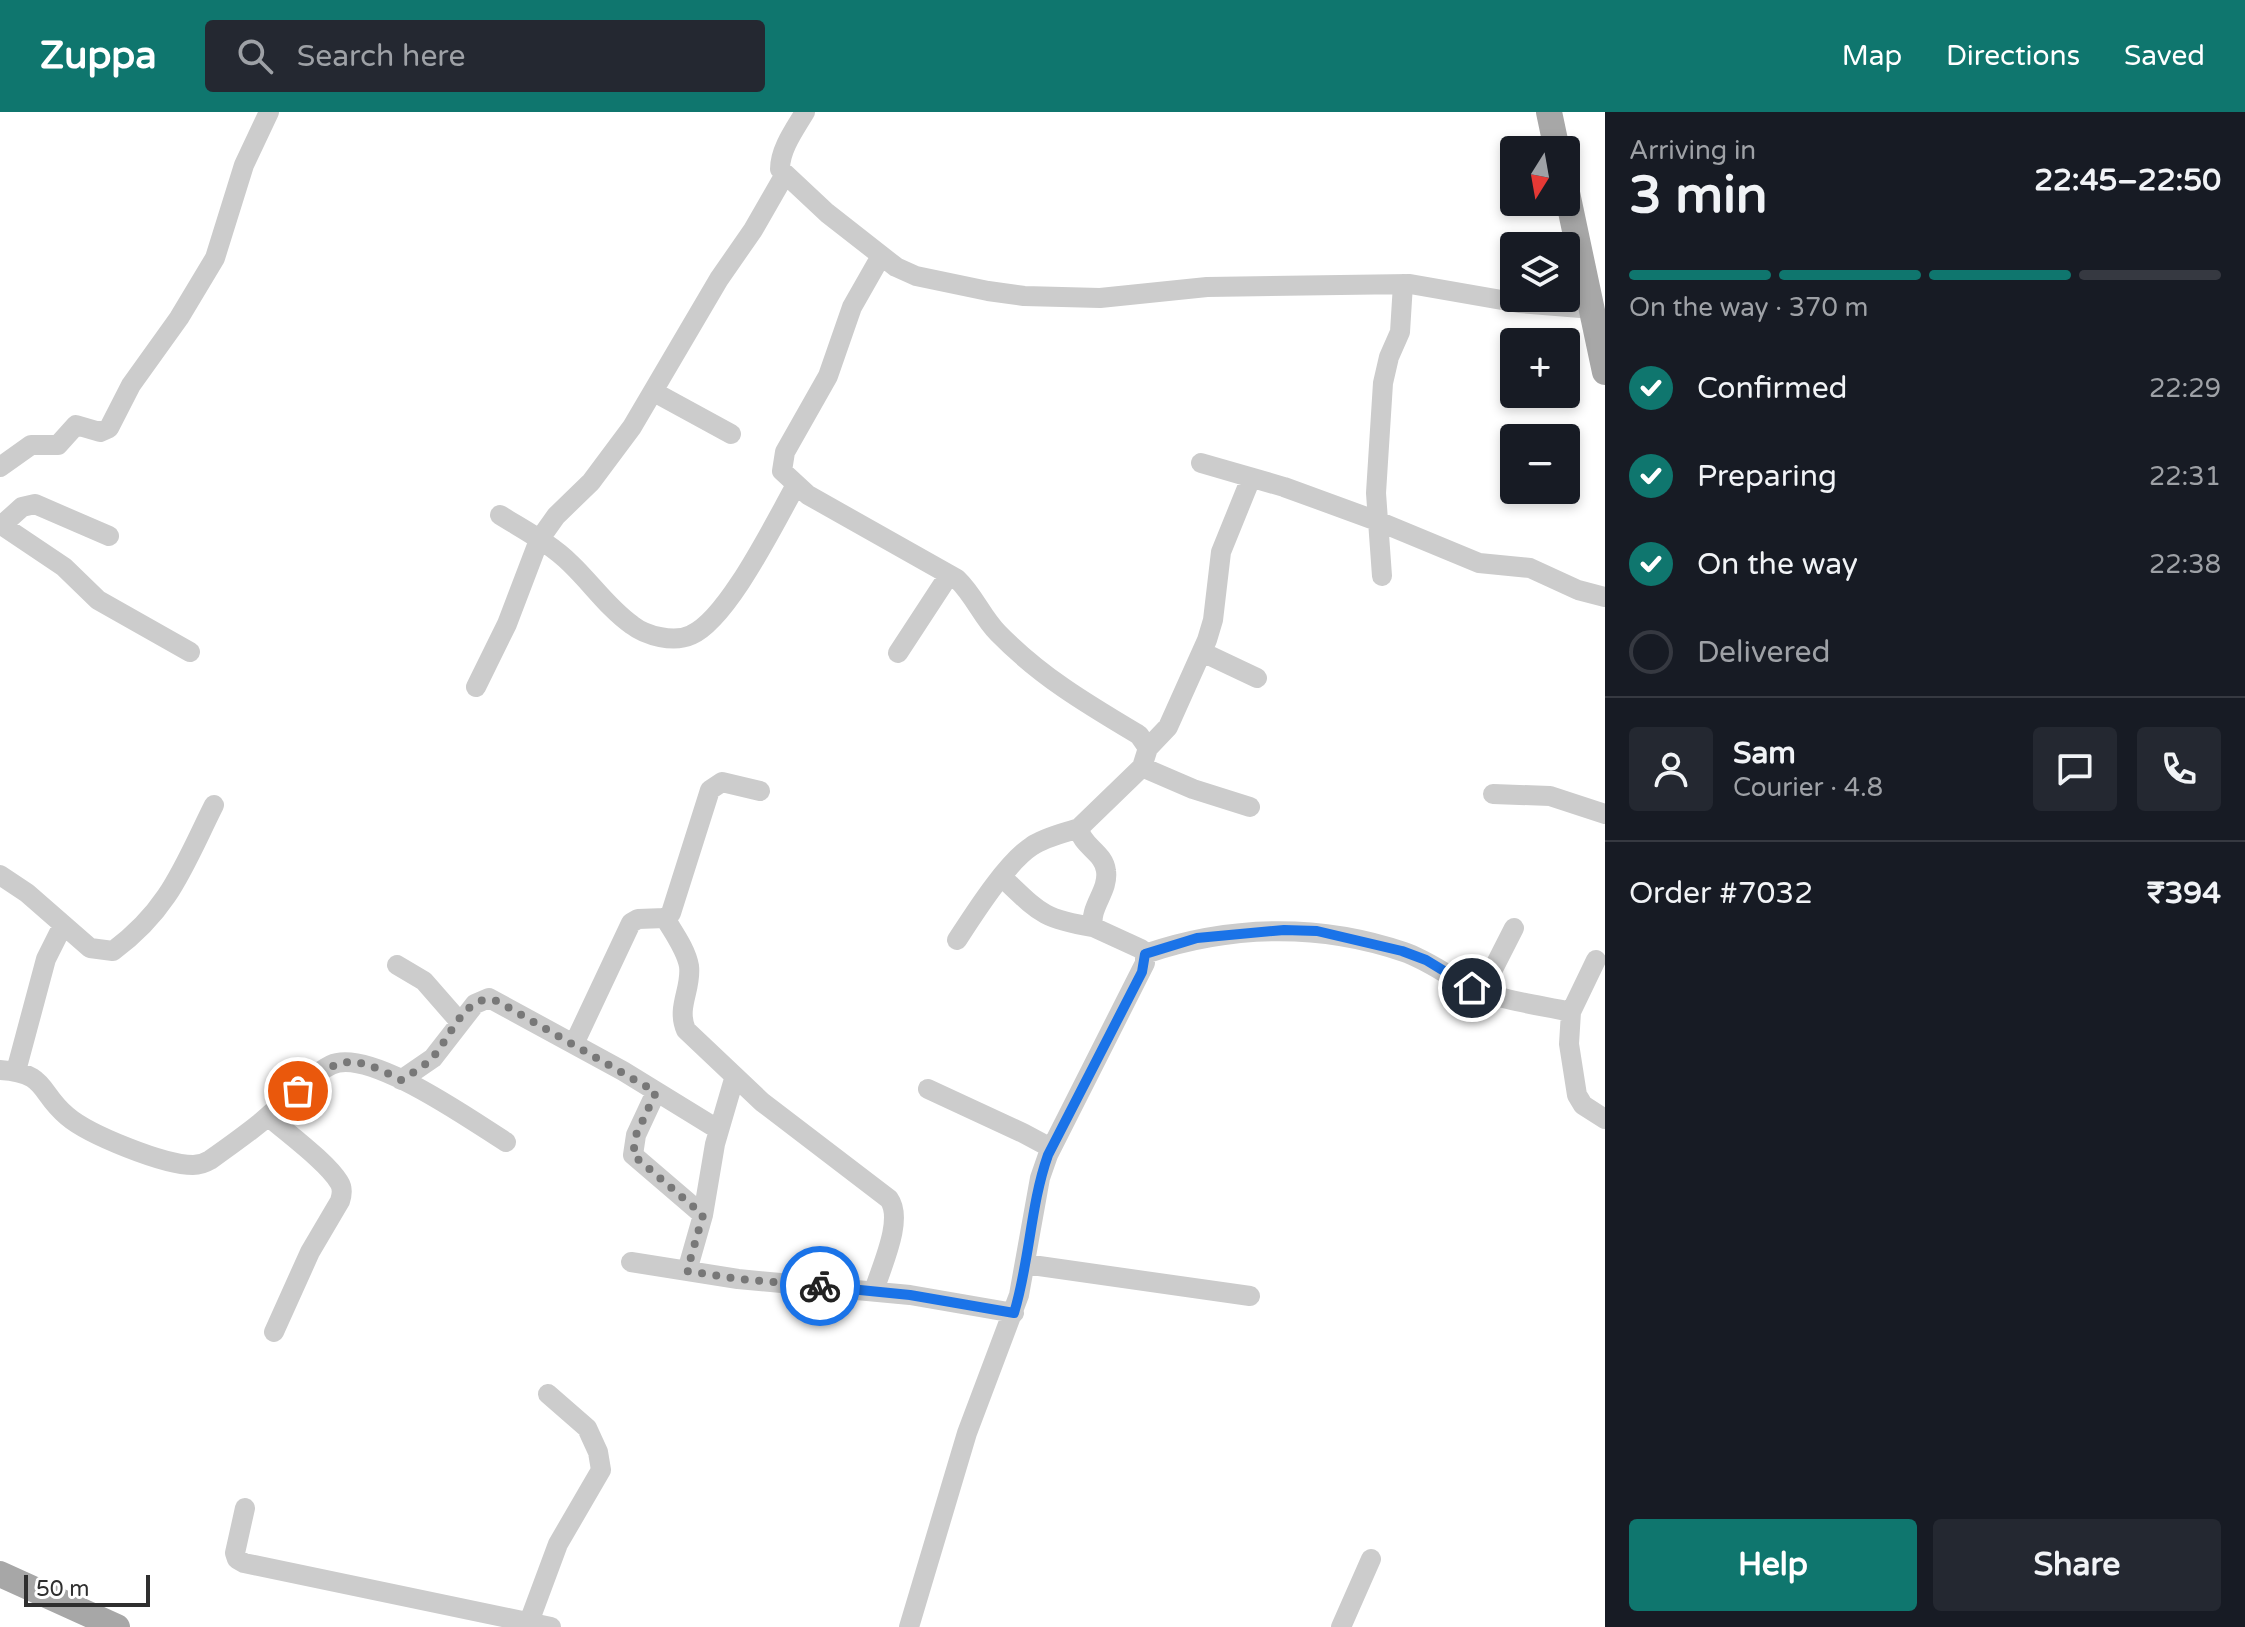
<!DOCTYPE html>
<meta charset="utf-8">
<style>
:root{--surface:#171b24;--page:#242831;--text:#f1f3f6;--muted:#9ea1a6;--line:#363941;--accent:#0f766e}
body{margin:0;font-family:"Varela Round",sans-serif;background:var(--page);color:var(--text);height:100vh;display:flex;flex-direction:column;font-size:30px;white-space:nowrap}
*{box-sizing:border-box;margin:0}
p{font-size:26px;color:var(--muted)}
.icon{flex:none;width:44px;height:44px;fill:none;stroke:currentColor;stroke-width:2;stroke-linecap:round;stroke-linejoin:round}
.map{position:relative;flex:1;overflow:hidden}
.details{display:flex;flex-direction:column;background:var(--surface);width:640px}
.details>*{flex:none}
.needle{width:52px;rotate:191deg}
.controls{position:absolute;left:1500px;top:24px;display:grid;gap:16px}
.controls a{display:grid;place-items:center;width:80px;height:80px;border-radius:8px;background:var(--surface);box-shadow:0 4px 12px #0003;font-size:40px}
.scale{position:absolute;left:24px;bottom:20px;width:126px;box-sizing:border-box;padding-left:8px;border:4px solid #2f2f2f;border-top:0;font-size:22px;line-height:28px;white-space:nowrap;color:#2f2f2f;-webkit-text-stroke:6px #fff;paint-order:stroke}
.pin{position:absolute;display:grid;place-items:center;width:68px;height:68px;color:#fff;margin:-34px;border:4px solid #fff;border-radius:50%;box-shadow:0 2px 8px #0007}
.courier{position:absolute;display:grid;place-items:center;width:80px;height:80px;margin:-40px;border:6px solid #1a73e8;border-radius:50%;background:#fff;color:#222;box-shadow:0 2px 10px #0007}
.headline em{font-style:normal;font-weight:800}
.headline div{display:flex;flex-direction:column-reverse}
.headline{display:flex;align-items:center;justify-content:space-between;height:136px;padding:0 24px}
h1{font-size:52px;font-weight:800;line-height:60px}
.bar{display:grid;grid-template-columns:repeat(4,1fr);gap:12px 8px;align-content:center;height:96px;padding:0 24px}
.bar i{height:10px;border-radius:6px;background:var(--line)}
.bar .selected{background:var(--accent)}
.bar p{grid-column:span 4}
.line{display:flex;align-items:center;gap:20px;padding:0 24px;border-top:2px solid var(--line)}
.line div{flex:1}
.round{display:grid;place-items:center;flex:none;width:84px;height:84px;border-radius:8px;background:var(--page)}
ol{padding:0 24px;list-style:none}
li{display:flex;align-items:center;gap:24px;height:88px}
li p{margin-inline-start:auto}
li .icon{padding:8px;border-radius:50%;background:var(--accent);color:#fff;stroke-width:4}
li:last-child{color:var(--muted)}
li i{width:44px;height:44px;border:4px solid var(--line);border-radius:50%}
.button{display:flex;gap:16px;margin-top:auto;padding:16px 24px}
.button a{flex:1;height:92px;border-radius:8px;background:var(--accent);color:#fff;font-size:32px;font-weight:800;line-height:92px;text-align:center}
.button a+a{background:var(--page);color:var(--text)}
header{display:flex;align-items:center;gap:48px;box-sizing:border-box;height:112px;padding:0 40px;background:var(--accent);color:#fff}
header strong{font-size:38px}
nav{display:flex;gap:44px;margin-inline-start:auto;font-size:28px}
.search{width:560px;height:72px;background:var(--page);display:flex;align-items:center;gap:20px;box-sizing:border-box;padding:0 28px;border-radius:8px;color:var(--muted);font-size:30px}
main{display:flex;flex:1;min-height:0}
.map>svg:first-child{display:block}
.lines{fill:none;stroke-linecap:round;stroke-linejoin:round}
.minor{stroke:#ccc;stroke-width:20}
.major{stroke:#a7a7a7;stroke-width:26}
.done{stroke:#787878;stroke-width:8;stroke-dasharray:0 14.4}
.route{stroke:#1a73e8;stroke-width:10}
</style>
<header>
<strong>Zuppa</strong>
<div class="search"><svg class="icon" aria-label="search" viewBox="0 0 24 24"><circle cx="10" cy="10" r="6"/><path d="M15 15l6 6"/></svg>Search here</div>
<nav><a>Map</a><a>Directions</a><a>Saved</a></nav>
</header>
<main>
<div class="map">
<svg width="1605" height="1515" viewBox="0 0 1605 1515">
<rect width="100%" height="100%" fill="#fff"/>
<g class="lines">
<!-- minor -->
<path class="minor" d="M805,0C795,17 780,37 780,57L827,101L896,155L916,164L988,179L1024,184L1100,186L1207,175L1410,172L1519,191L1593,197
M881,144L852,195L828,264L785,340L782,359L808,383L957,467C974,483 982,505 998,521C1041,565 1087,592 1139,623L1148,636L1142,655L1079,716C1081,734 1104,740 1106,759C1109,779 1089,795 1093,815L1141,837L1145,842V851L1048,1043L1040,1066L1019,1183L967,1321L909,1515
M654,280L731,322
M1201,351L1284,375L1380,410L1479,451L1530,456L1578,478L1605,485
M0,355L31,333H58L76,313L100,320L109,316L131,273L179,206L215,146L244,53L269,0
M500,403C524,418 551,432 571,452C591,471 609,497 632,513C646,524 674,531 691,523C728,507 775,410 796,373
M0,412L64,455L98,488L190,540
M2,413L22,395L35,392L109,424
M1382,464L1376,381L1383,271L1389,245L1400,220L1403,172
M1202,540L1257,566
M898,541L949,463
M476,575L507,512L539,428L556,404L591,370L632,315L719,167L753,118L784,64
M1148,636L1168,615L1207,528L1213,508L1221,440L1251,366
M1142,655L1193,677L1250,695
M1493,682L1550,684L1605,702
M0,763L27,781L90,836L113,839C170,797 184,753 214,693
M1002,765C1039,800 1042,807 1093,815
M665,806C673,820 686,837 689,854C692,877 676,895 686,918L762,990L889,1087C904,1108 881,1155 874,1179
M957,828C974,802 1006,751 1032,734C1045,725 1064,721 1079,716
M1145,842C1230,813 1319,811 1404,840C1430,849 1450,866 1475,877C1505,889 1539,893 1571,900
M1596,848L1571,900L1569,932L1577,983L1583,993L1605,1007
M397,853L424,869L459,909
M1482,879L1514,816
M574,932L631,811L638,807L665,806L671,801L710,678L722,670L760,679
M0,958C48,961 38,980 67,1004C89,1023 164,1053 193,1053C199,1053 205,1051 210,1048C227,1036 244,1024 260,1011C281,994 307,965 331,953C369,935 472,1009 506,1030
M16,959L46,847L63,813
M401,968L433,946L475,892L489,886L623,959L719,1018
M928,977L1023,1021L1051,1036
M656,980L636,1023L633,1043L703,1103
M268,1004C287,1021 327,1050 339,1070C343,1076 342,1083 340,1089L310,1140L274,1220
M631,1150L738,1167L910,1183L1014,1201
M1025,1152L1250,1184
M687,1159L703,1103L715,1032L734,967
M245,1396L235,1441L237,1447L244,1451L551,1515
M529,1510L558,1432L601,1358L598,1340L587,1316L548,1282
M1341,1515L1371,1447"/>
<!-- major -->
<path class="major" d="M1549,0L1557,38
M1566,76L1605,260
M0,1462L117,1515"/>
</g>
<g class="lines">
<!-- done -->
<path class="done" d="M298,979C341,943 351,942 401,968C412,961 425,954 433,945C450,926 466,879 497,889L656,980L636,1023L633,1043L703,1103L687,1159L738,1167L820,1174"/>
<!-- route -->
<path class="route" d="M820,1174L910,1183L1014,1201C1030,1149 1030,1094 1048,1043L1142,860L1145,842L1197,826L1284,818L1317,819L1402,839L1426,848L1472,876"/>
</g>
</svg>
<div class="controls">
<a><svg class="needle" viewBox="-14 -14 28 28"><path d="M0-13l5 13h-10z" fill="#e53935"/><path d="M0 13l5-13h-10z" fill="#9ea1a6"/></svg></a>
<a><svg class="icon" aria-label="layers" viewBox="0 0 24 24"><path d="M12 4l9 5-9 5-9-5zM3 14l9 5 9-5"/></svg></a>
<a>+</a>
<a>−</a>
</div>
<div class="scale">50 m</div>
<div class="pin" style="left:298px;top:979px;background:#ea580c"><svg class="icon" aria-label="bag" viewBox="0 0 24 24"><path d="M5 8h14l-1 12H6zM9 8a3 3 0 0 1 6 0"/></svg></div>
<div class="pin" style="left:1472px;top:876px;background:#1f2937"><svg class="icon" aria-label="home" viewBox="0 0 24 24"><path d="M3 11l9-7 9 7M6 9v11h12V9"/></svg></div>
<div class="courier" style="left:820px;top:1174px"><svg class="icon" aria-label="bike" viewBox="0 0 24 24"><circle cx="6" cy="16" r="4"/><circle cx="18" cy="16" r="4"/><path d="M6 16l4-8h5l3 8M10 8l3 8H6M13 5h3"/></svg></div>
</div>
<section class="details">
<div class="headline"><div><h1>3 min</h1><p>Arriving in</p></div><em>22:45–22:50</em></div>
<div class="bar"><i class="selected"></i><i class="selected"></i><i class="selected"></i><i></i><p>On the way · 370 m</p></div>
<ol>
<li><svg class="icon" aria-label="check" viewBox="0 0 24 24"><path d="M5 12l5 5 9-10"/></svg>Confirmed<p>22:29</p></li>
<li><svg class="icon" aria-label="check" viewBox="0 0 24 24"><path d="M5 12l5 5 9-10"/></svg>Preparing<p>22:31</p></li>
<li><svg class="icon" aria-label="check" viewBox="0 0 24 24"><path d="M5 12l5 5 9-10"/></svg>On the way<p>22:38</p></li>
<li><i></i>Delivered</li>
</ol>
<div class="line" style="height:144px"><a class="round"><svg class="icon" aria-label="person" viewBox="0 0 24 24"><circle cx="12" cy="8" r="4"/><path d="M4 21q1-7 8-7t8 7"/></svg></a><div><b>Sam</b><p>Courier · 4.8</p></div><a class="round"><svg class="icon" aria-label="chat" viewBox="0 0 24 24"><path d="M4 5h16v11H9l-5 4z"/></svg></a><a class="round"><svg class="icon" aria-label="phone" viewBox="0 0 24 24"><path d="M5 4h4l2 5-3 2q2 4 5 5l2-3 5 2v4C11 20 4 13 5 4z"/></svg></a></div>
<div class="line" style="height:104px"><div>Order #7032</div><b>₹394</b></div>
<div class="button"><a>Help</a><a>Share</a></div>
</section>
</main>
